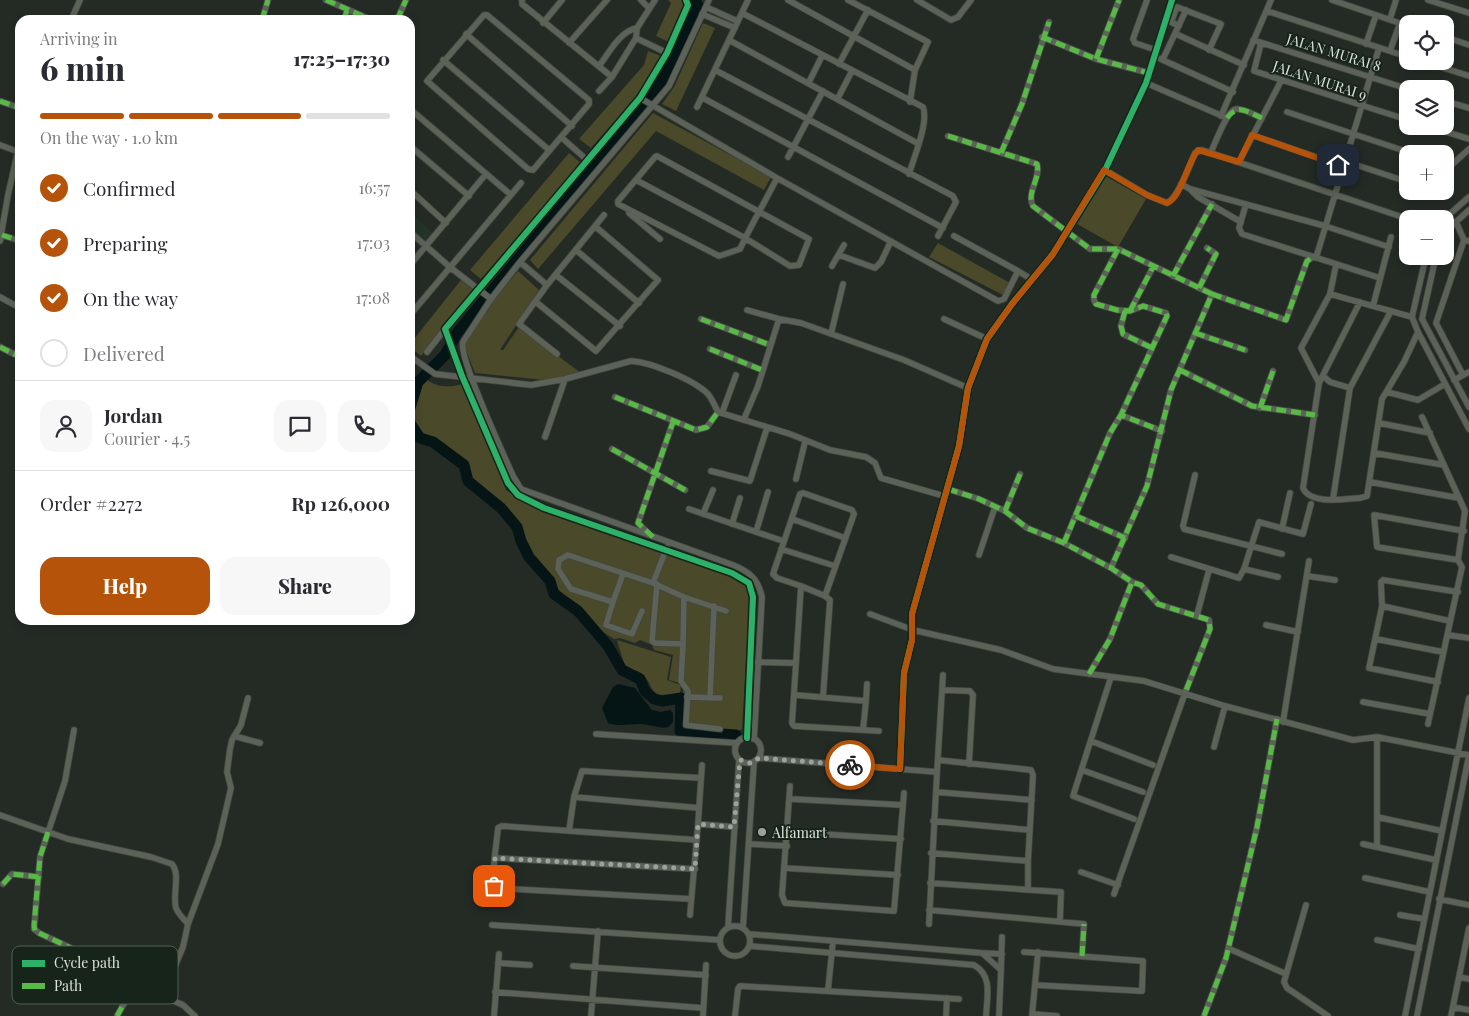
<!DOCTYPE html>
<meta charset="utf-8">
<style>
:root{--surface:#fff;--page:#f7f7f7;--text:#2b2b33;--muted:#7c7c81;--line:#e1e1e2;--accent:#b45309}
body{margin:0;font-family:"Playfair Display",serif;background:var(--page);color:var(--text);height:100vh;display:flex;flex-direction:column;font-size:19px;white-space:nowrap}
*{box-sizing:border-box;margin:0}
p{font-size:16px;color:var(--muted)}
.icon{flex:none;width:28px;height:28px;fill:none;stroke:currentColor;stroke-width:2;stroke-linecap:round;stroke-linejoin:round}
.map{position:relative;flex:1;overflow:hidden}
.drawer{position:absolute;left:15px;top:15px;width:400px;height:610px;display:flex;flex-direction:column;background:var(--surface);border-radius:15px;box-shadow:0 2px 8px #0003}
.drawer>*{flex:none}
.controls{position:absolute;left:1399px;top:15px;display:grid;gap:10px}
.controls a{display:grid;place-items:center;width:55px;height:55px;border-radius:10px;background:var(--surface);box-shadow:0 2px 8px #0003;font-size:25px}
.pin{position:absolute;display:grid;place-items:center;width:42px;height:42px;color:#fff;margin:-21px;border-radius:10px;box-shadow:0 2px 8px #0006}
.courier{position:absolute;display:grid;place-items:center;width:50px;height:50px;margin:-25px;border:4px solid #b45309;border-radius:50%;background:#fff;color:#222;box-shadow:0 1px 6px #0007}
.overview em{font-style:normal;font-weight:800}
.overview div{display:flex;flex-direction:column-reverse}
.overview{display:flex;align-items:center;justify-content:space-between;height:85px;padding:0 25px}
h1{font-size:32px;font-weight:800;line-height:38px}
.bar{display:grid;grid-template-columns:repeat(4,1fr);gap:8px 5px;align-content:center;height:60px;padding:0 25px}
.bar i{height:6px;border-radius:4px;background:var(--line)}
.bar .active{background:var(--accent)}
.bar p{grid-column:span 4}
.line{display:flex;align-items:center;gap:12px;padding:0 25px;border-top:1px solid var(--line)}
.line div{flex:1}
.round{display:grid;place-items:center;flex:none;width:52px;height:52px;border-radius:15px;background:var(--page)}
ol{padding:0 25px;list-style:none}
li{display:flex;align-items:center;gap:15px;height:55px}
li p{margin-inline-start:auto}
li .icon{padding:5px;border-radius:50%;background:var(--accent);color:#fff;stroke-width:4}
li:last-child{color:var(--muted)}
li i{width:28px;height:28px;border:2px solid var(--line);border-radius:50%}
.cta{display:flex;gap:10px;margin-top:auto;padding:10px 25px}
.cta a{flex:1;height:58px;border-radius:15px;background:var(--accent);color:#fff;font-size:20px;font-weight:800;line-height:58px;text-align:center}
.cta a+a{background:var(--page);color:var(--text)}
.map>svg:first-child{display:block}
.built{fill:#223427}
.green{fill:#4a492a}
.water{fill:#051516}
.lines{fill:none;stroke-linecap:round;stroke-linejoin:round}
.river{stroke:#051516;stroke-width:11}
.minor-casing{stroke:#424843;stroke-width:7}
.minor{stroke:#5c6257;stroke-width:5.5}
.quiet{stroke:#58b947;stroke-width:5;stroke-dasharray:10 5;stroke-linecap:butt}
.cycleway-casing{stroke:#17241a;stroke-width:9}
.cycleway{stroke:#2db169;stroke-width:6}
.done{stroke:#9ca39d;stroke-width:5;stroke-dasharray:0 9}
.route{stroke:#b45309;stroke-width:6}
.poi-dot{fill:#9ca39d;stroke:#17241a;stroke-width:2}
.labels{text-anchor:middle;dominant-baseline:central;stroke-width:4;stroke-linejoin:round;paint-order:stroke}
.street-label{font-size:14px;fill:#dce4dd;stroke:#17241a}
.poi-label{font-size:14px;fill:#dce4dd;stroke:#17241a;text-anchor:start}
.key{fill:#17241a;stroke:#525e54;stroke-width:1}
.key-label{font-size:14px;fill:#dce4dd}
</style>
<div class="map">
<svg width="1469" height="1016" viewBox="0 0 1469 1016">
<rect width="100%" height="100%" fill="#242b25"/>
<!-- built -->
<path class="built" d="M414,216L435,235L428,243L410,228V220Z"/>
<!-- green -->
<path class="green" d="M668,0H683L686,6L669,42L656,36L671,3Z
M703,23L715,28L676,111L662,104L674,87Z
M648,51L661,56L640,92L591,148L579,139L644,65Z
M653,113L771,177L764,190L656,131L538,269L530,260Z
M569,153L581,163L481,279L470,270Z
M1105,176L1146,199L1118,247L1077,224Z
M938,243L1010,283L1003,295L929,257Z
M518,271L539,290L500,350H503L519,327L581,373L544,380L475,373L464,345L486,309Z
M461,280L474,290L421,356L410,347V344Z
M426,379C436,388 453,388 464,383L506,490L531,505L745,582L750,591L742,729L737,732L683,727V684L669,680L673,655L654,650L652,645L640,640L635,643L620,638L614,639L603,632L558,589L525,545L518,525L497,501L471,481L466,463L434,439L421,435L410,419L420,383Z
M617,640L671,657L667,680L681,685L680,693C644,700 658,687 641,673C637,670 630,670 625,667Z"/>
<!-- water -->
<path class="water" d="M618,684L635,688L652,710L661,712L670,710L673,713V722L668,727C660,729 656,726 648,725C634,722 622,728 608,723L602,708L613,687Z"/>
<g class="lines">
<!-- river -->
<path class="river" d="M410,408L418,382L445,355L457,333L653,95L669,68L698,6L695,0
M410,423L420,438L433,442L464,465L468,481L501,508L517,527L521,541L529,557L550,581L554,594L578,611L608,646L622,670L640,679L645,691L654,699L662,701L681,698L680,731L736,735"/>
<defs>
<path id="minor" d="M326,0L372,20
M522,0V4L612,77
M641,0L649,8
M686,0L688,5L667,53L640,98L445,329L462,376L508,483L518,495L544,508L732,573L749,583L753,597L747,738
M709,0L669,86L520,262L491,299L463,342C458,357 504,455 513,476L521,489L733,565C750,572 758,579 762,597L754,739
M788,0L915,70
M848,0L928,42L915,70L910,102
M917,0L951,20L958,17L971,0
M1147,0L1133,39L1135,43L1156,50
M1332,0L1408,26
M1428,0L1469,13
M706,7L737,21
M1267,11L1408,57
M742,13L923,107C929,122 914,157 909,174
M702,14L735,28
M484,15H487L589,100V104L533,170L528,169L427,81Z
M1390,19L1396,0
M71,20L80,0
M262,20L268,0
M344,20L347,10
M397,20L406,0
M543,23L562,0
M1179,26L1171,22L1177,7L1221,24L1209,50
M466,34L572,126
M1176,34L1244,65
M1042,37L1096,59L1149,73
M1445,37L1469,45
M636,38L667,53
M729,40L917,143
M1253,40L1408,89
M569,43L607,0
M1261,43L1254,71L1408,120
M1366,44L1376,15
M1390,51L1400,23
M1154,56L1233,92
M1096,59L1119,0
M1163,59L1186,10
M443,60L549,150
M1422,61L1469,76
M839,64L868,10
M599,66C609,53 620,31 637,28
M715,70L953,196L956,202L938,236
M809,82L822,56
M1146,83L1227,118
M599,91L612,77L636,38L637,28L655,0
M640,98L777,178L998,301L1004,299L1018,271L1031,279
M703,98L943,228
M838,98L852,71
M0,101L20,108
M1445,101L1469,108
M697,107L748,0
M410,109L511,195
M1287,112L1414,154
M1221,116L1271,0
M1427,126L1469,139
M1252,135L1342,166
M948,136L1037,164C1041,178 1026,193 1033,206L1090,249H1118L1212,294L1171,390L1147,486L1111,568
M561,137L587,160
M0,145L19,152
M410,146L469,196
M1211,152C1215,144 1227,110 1236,109C1243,108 1255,115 1262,118
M1001,153L1022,104L1049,22
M788,157L823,91
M1344,161L1408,182
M1239,162L1281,81
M1105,170L1147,195L1167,203C1178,198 1190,165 1195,153L1202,150L1408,219
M1445,171L1469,149
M636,180L745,238L790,266L799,265L809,239L657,156L655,157L618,201V204L719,256L740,249C751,225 765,202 777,178
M1181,184L1190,189L1325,226L1389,247
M1190,189L1198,197L1241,222
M410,190L446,223
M1246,204L1239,228L1242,234L1380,278
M629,213L660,239
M1444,219L1469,197
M1456,222L1464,240
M410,232L451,268L491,299
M1445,232L1469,210
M2,235L20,241
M954,236L1018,271
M0,241L8,195L20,142
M1118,249L1094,295V300L1096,304L1117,310L1130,311L1143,306L1166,313L1167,316L1121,415
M576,250L639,303
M839,255L875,268L881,262L891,241
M1426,256L1412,317L1418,332L1469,429
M1436,256L1422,319L1469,407
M1316,258L1379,48
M520,262L547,285L604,215
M410,265L486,174
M832,266L844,245
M556,275L620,326
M1173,276L1212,204
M547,285L519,324L557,354
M1199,288L1216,254L1207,248
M1212,294L1286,320L1307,261L1313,257
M1330,294L1412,317
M0,297L20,308
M536,302L596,351L658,280L596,227
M1360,302L1319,383L1303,488C1310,505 1345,499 1360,498L1367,496L1382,399L1404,362L1418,332
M1373,306L1391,237
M747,310L779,319
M1125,311L1121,326L1123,334L1152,348
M1130,311L1153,267
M410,315L521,183
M701,319L770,345
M944,319L987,339
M1195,333L1245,350
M831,334L843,284
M0,347L20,357
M710,349L762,370
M427,352L445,329
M410,356L435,374L531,385L565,379L631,361C651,362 694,380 708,394C712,399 715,406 718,412L790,434L830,450L866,457L875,463L881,478L944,496
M1180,370L1252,406L1315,415
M1463,375L1436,323L1464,240L1469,241
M1323,376L1330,382L1350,388
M1454,380L1469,372
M1319,383L1301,348L1330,294L1336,265
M1387,392L1418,400L1445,384
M615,397L696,430L707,427L718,412
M1260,408L1273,371
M722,413L736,375
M1422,417L1465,511L1458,560
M744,419L758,386L779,319L801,323L904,360L968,388
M1379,423L1430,433
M545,437L565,379
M612,449L685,490
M1374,453L1444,465
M711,471L750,481L767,428
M1195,475L1183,526L1184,529L1282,554
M796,479L805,442
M1370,482L1459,498
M948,489L979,499L1005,511L1027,528L1064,543L1111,568L1132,582L1141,585L1158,604L1209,620L1210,629L1185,693L1114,894
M1333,499L1350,388L1391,311
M689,509L783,541
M1005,511L1020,474
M703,514L713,490
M1076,516L1125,538
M792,519L845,538
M732,524L740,498
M1282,529L1290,493
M756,532L768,492
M649,534L638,523L673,422
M1064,543L1110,433L1121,415L1162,431
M667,547L653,583L684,597L726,611
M781,549L835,566
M979,555L995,507
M1171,557L1239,578L1244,569L1259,522L1303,534L1311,504
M1244,569L1278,577
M1307,576L1335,580
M657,584L652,641L655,643L683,644L684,597
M801,586L777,578L773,574L800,494L803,493L852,510L854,514L825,596
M613,602L623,574
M1382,606L1450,621
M642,611L632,634L606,625L613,602L571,589L558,569L559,560L568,555L653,583
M870,614L913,630L1001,650L1053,669L1144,681L1225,706L1353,740L1377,737L1469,755
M1197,615L1209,570
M1266,625L1298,632
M1448,635L1469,638
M1376,639L1443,652
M683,644L681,681L688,691L686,725L720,729
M757,662L796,663L792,723L794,726L879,731
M796,663L801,586L825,596L830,600L823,697
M1089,674L1110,639L1132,582
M1111,677L1073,796L1134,819
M1438,682L1369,668L1382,606L1381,582L1383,580L1458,592
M942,690L970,691L973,695L969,764
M795,695L866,701L863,730
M687,697L720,698
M710,698L714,606
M866,701L867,684
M1363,702L1430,714
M1283,722L1309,561
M1428,724L1462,567L1458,560L1377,547L1374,515L1464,531
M74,730L65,781L40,857L34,929L39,933L96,960L135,984L183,1005L195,1016
M596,734L737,743
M234,736L260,743
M1377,737V847
M735 750a13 13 0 1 1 26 0a13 13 0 1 1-26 0Z
M1091,741L1153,765
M1214,747L1225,706
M759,758L937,772L943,675
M702,765L698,824L735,827
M900,769L904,673L912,640V614L959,446L968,388L987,339L1012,304L1053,254L1105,170L1146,83L1172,0
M1082,770L1143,792
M790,786L782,895L785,903L894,911L903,805
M936,792L1032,800
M574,797L699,808
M791,799L903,805L904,793
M0,815L68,839L151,857L172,864C181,875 172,894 176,908C178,914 184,919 188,924
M1377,817L1442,831
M933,821L1030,830
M569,831L574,797L582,771L701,778
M788,832L901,839
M750,844L787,846
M1363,844L1436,860
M931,853L1028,861L1033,775L1031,770L938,760
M495,858L695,869
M784,868L898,875
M1081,872L1118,885
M1365,878L1430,892
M930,883L1061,892L1060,921
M3,884L12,874L39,877
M1028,889V861
M691,899L496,888C490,878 497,842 498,828L502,826L697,840
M1439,899L1469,905
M1306,905L1284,982L1287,988L1328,1016
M929,910L1084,924L1082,956
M690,915L698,824
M1400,915L1424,919
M929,924L937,772
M492,925L720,940
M720 941a15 15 0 1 1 30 0a15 15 0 1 1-30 0Z
M728,927L739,760
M743,928L754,762
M749,934L982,953L1001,970L999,1016
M1377,940L1419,949
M750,946L974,965C993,976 987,997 986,1016
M1232,950L1286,974
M1024,952L1143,961L1142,991L1035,985
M982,953L1002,954
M498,963L530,965
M573,966L706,975
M1001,970L1002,937
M1459,977L1469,979
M828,990L833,941
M495,992L703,1008
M163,995L183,947L188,924L218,844L231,788L227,772L230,749L232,740L241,725L248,698
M1453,1007L1469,1010
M1032,1014L1057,1016
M117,1016L135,984
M494,1016L499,954
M591,1016L598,931
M703,1016L706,965
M735,1016L738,989L740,986L959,999
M946,1016L947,998
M1032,1016L1038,952
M1204,1016L1226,958L1257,827L1277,719
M1405,1016L1469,698
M1417,1016L1469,755
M1451,1016L1469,928"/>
</defs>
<!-- minor casing -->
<use href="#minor" class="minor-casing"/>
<!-- minor -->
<use href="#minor" class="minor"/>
<!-- quiet -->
<path class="quiet" d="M326,0L372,20
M262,20L268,0
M344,20L347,10
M397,20L406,0
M1042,37L1096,59L1149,73
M1096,59L1119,0
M0,101L20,108
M1227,118C1238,103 1247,112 1262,118
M948,136L1037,164C1041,178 1026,193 1033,206L1090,249H1118L1212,294L1171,390L1147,486L1111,568
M1001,153L1022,104L1049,22
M2,235L20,241
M1118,249L1094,295V300L1096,304L1117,310L1130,311L1143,306L1166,313L1167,316L1121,415
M1173,276L1212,204
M1199,288L1216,254L1207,248
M1212,294L1286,320L1307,261L1313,257
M1125,311L1121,326L1123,334L1152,348
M1130,311L1153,267
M701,319L770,345
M1195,333L1245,350
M0,347L20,357
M710,349L762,370
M1180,370L1252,406L1315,415
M615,397L696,430L707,427L718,412
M1260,408L1273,371
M612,449L685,490
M948,489L979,499L1005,511L1027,528L1064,543L1111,568L1132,582L1141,585L1158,604L1209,620L1210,629L1185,693
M1005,511L1020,474
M1076,516L1125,538
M653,537L638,523L673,422
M1064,543L1110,433L1121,415L1162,431
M1089,674L1110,639L1132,582
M48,832L40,857L34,925L35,931L96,960L135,984L163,995
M3,884L12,874L39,877
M1082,956L1084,924
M117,1016L135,984
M1204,1016L1226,958L1257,827L1277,719"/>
<defs>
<path id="cycleway" d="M686,0L688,5L667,53L640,98L445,329L462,376L508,483L518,495L544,508L732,573L749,583L753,597L747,738
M900,769L904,673L912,640V614L959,446L968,388L987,339L1012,304L1053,254L1105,170L1146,83L1172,0"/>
</defs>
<!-- cycleway casing -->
<use href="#cycleway" class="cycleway-casing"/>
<!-- cycleway -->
<use href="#cycleway" class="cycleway"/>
</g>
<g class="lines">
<!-- done -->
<path class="done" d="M494,886L495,858L695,869L698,824L734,827L740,760L750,763L759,758L850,765"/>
<!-- route -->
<path class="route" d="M850,765L900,769L904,673L912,640V614L959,446L968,388L987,339L1012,304L1053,254L1104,170L1147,195L1167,203C1182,197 1187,162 1198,150L1239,162L1252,135L1338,165"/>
</g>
<!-- markers -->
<circle class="poi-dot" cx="762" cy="832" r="5"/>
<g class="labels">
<!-- street labels -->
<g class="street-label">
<text transform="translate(1334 52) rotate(17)">JALAN MURAI 8</text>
<text transform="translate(1320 80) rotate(18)">JALAN MURAI 9</text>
</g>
<!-- poi labels -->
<g class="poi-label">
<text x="772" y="832">Alfamart</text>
</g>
</g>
<!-- legend -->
<rect x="12" y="946" width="166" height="58" rx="8" class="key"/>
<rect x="22" y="960" width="23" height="7" fill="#2db169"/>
<rect x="22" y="983" width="23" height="6" fill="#58b947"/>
<g class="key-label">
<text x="54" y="968">Cycle path</text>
<text x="54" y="991">Path</text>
</g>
</svg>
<div class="controls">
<a><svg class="icon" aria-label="locate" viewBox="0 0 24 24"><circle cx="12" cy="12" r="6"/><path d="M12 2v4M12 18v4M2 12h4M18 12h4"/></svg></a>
<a><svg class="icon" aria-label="layers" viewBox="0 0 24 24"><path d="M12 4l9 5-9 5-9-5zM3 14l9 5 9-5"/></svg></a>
<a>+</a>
<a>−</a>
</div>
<div class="pin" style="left:494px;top:886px;background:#ea580c"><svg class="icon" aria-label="bag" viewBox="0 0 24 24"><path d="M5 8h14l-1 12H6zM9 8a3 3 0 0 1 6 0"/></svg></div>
<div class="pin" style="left:1338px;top:165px;background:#1f2937"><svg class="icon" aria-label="home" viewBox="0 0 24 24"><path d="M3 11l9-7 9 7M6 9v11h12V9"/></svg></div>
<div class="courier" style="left:850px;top:765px"><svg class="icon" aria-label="bike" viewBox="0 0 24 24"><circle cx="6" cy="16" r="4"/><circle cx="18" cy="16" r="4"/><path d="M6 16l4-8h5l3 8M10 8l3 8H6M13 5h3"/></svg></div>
<section class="drawer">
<div class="overview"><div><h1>6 min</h1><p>Arriving in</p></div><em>17:25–17:30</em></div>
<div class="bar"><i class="active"></i><i class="active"></i><i class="active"></i><i></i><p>On the way · 1.0 km</p></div>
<ol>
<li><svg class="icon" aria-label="check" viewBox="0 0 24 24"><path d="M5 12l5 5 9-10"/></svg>Confirmed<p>16:57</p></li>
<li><svg class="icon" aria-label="check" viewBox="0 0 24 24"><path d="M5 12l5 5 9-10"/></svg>Preparing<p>17:03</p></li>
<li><svg class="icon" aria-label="check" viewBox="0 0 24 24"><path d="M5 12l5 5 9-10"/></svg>On the way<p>17:08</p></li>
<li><i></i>Delivered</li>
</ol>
<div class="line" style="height:90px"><a class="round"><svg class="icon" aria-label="person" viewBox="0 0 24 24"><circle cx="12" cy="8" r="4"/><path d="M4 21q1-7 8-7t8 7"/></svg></a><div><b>Jordan</b><p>Courier · 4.5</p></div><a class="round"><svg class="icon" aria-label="chat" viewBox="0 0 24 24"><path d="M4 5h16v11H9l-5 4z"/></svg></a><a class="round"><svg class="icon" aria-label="phone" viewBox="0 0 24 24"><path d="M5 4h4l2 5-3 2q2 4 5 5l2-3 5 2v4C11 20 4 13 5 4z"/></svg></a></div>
<div class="line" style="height:65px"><div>Order #2272</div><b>Rp 126,000</b></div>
<div class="cta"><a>Help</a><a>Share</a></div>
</section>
</div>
